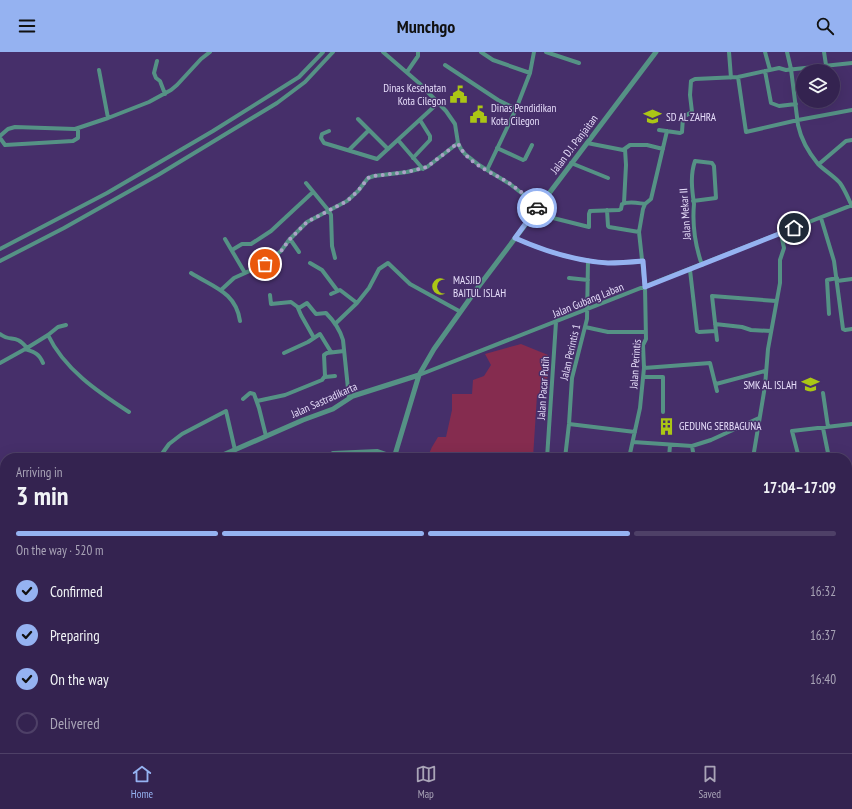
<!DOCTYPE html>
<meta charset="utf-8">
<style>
:root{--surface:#342350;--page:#3c2b57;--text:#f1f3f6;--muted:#a9a4b7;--line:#4e4067;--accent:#95b2f1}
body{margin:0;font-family:"PT Sans Narrow",sans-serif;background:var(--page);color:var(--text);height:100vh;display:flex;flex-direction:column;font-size:15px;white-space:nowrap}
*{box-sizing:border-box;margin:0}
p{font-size:13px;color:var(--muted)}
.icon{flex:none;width:22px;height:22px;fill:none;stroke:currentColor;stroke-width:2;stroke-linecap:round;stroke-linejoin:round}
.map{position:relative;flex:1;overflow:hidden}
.sheet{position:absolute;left:0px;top:401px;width:852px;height:300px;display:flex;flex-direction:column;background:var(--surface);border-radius:16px 16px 0 0;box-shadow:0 4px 16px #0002,0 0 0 1px var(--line)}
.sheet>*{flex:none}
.tools{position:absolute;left:796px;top:12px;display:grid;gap:8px}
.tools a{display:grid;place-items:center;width:44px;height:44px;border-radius:50%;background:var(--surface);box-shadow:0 4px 16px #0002,0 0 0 1px var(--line);font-size:20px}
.pin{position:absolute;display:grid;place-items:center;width:34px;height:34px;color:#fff;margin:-17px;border:2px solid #fff;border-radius:50%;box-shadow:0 1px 4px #0007}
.courier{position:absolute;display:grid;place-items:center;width:40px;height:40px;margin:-20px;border:3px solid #95b2f1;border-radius:50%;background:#fff;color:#222;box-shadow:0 1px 5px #0007}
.headline em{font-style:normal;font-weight:600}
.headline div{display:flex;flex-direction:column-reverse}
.headline{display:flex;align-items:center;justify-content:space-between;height:68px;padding:0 16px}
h1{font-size:26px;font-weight:600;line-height:30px}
.bar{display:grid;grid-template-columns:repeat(4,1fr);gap:6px 4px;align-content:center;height:48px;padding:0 16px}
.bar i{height:5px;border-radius:3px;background:var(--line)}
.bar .active{background:var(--accent)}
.bar p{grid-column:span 4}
ol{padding:0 16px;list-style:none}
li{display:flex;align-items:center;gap:12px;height:44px}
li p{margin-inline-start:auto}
li .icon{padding:4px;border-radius:50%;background:var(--accent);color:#111;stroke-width:4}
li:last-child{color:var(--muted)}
li i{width:22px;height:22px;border:2px solid var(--line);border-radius:50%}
header{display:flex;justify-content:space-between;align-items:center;height:52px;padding:0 16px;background:var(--accent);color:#111;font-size:18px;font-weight:600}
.tabs{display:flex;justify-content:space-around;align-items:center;height:56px;border-top:1px solid var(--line);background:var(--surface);font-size:11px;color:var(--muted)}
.tabs a{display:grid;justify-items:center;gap:2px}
.tabs .active{color:var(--accent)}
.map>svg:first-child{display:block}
.green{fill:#852c4f}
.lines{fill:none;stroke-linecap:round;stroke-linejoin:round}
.minor{stroke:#559285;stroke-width:4}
.tertiary{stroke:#559285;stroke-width:5}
.trunk{stroke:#7defda;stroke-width:7}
.done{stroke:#aea0c8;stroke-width:4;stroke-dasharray:0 7.2}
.route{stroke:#95b2f1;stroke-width:5}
.labels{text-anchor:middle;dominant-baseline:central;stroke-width:3;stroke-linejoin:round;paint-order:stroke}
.poi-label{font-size:11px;fill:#e6ddfa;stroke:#462f6a;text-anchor:start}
.street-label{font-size:11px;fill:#e6ddfa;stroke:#462f6a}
</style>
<header><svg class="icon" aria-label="menu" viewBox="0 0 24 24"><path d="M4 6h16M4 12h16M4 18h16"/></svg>Munchgo<svg class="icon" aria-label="search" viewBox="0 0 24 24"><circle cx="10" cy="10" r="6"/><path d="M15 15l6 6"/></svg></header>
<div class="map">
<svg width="852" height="701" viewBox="0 0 852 701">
<rect width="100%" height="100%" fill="#462f6a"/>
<!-- green -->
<path class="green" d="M521,292L548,303L547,341L537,343L533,406H427L432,395L438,385H446L452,358V342H472L473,328L484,324L491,313L485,302Z
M847,615H848L852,638V666H847Z"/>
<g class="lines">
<!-- minor -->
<path class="minor" d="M383,0L419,31L446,59L455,72L458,91L461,97L465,102L479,113L510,132L538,154
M481,0L493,8L530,21
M546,0L579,11
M729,0L731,26
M765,0L770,18
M787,0L791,17L798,73C801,87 809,101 818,112C825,119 834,124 840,131C845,138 848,146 852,154
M824,0L826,13
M157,9L154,21L156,26L160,29L165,42
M445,13L498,48L516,57
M99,18L108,66
M765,19L771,51L779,54L796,52
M407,20L418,4V0
M738,25L746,80L798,68L852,58
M358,67L388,97
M659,78L680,81L682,80L683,65L692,60L690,43L691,29L695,27L738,25L779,16L786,18L852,11
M329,79L322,82L321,86L324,91L377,107L438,51
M0,84L8,77L15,75L75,77L108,66L149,50L171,38L177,33L201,7L210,0
M0,86L5,93L73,89L78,86V77
M398,88L423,117
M587,91L623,98L630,93H647L663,97
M497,96L523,108L525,107L532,93
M349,98L369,78
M413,106L430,88V84L420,68
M571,111L608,126
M819,112L846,89L852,88
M487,118L516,57L530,21L534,0
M306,131L329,159L331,163L332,194L335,206
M693,149L716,146L714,114L712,111L695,109C690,123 692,138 694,152C692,174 695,193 702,213
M624,151L626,113L625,97
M607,158L608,174L609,175L639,180
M533,161L589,175V162L590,159L619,158L621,157L622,152C630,149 637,151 645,152
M821,166L834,209L843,277L845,278L852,277
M515,186C544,199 576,209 608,211C620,211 632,210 643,209
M225,187L245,221
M290,187L299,200
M0,197L107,141L213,79L299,25L323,0
M232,198L242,192H251L271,179L313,140
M0,209L64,176L158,123L277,51L305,30L333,0
M310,211L322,218L337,238
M690,218L697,279L699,280L716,279
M191,221C213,235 236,240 240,269
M569,226L588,228
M837,229L852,227
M221,238L234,226L265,212L281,199L289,188L307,170L347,149L358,139L368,126L374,124L407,120L427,115L458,91
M331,242L340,238L357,251L369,236L379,217L388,211L410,232L459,259
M270,243L271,252L291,250L299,256L307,251L316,262L326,261C333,268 340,278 343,288L349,346
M298,256L301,263L314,286
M829,262L827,228L837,226
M335,272L357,251
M715,272L742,275L751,278L771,279
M585,275L608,280H646
M0,282C11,291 15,281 27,296
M48,283C64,317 98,340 129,360
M717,288L712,244L776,249
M25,297C34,300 39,301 43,311
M284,301L308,290L320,282L331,300
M0,311L27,296L48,283L58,275L66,273
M644,316L710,311L717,339
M419,323L852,153
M325,325L335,324
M643,325H663V360
M716,332L765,319
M823,341L828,375
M243,347L250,341L254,342L259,356L266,384
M257,349L285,343L322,328L325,324L324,303L327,301L344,299
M569,372L635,380
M823,376L829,406
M633,390L692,394L711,388L759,366
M692,394L694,406
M106,406L108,402
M159,406L169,392L182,382L226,359L235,398
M329,406L330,403L333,401L377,399L394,405
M547,406L556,270
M565,406L569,372L572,326L587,267L588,208
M629,406L640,356L644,316L643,293L646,287L645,235L639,180L643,157L645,152L651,147L667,79
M669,406L670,393
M753,406L765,334L768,297L780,231V208L784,196L781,182
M799,406L792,379L852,372
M847,432H852
M847,467L852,466
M847,510L852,506
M847,535L852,533
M847,554L852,553
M0,583L5,586
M847,602L852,603
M0,608L5,600
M407,696L408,701
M653,696L660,701
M737,696L741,700L765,698L769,696
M840,696L845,701
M470,699L476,696
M123,701V696
M192,701L193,696
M237,701V696
M449,701L459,696
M713,701L732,696"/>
<!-- tertiary -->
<path class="tertiary" d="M216,406L303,368L333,357L353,344L419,323
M394,406L419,323L434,297L476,238L656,0
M0,491L5,488
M330,701L331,696"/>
<!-- trunk -->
<path class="trunk" d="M0,672L5,673
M0,678L5,680
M47,696L60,701
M65,696L79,701"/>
</g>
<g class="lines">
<!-- done -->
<path class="done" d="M265,212L281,199L289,188L307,170L347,149L358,139L368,126L374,124L407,120L427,115L458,91C466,111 491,120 509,131C519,138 529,146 538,154L537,156"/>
<!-- route -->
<path class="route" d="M537,156L515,186C544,199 576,209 608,211C620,211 632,210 643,209L645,235L794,176"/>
</g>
<!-- icons -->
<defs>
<symbol id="civic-bare" viewBox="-9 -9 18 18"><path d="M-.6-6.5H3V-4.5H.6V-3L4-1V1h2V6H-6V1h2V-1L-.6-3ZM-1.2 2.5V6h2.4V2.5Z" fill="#abc615" stroke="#462f6a" stroke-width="2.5" paint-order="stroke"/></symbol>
<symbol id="school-bare" viewBox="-9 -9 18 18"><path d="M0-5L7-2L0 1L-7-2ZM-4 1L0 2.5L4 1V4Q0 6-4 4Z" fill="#abc615" stroke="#462f6a" stroke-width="2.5" paint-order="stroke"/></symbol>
<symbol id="mosque-bare" viewBox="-9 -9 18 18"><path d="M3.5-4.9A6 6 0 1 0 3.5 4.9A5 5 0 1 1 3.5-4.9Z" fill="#abc615" stroke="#462f6a" stroke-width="2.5" paint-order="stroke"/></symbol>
<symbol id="building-bare" viewBox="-9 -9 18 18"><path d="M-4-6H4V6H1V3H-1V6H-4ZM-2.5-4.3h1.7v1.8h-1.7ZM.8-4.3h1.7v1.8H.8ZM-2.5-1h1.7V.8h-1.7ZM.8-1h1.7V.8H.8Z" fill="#abc615" stroke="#462f6a" stroke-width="2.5" paint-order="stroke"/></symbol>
</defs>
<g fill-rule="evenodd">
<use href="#civic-bare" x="446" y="30" width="25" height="25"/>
<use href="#civic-bare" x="466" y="50" width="25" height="25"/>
<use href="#school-bare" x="640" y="52" width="25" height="25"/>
<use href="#mosque-bare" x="428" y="222" width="25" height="25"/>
<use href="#school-bare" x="798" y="320" width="25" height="25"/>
<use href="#building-bare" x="654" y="362" width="25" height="25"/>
</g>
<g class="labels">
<!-- poi labels -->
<g class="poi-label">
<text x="446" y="36" text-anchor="end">Dinas Kesehatan<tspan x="446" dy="13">Kota Cilegon</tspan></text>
<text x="491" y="56">Dinas Pendidikan<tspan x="491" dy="13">Kota Cilegon</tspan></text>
<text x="666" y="65">SD AL ZAHRA</text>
<text x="453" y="228">MASJID<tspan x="453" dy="13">BAITUL ISLAH</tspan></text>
<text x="797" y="333" text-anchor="end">SMK AL ISLAH</text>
<text x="679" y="374">GEDUNG SERBAGUNA</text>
</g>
<!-- street labels -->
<g class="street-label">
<text transform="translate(574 92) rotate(-53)">Jalan D.I. Panjaitan</text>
<text transform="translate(685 162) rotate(-94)">Jalan Mekar II</text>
<text transform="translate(588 248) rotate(-22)">Jalan Gubang Laban</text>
<text transform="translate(570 300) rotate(-77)">Jalan Perintis 1</text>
<text transform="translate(635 312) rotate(-86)">Jalan Perintis</text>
<text transform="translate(543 336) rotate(-86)">Jalan Pacar Putih</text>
<text transform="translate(324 348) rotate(-24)">Jalan Sastradikarta</text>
</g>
</g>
</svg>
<div class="tools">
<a><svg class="icon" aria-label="layers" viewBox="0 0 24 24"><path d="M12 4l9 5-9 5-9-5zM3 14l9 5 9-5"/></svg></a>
</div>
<div class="pin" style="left:265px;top:212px;background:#ea580c"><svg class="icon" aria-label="bag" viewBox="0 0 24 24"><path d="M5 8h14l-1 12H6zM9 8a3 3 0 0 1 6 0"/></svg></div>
<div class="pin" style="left:794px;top:176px;background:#1f2937"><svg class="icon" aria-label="home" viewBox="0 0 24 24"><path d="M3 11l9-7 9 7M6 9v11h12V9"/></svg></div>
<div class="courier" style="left:537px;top:156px"><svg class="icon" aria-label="car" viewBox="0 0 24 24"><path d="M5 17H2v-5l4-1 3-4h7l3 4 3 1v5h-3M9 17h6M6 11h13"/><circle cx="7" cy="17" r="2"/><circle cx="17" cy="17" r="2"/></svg></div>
<section class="sheet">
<div class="headline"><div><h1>3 min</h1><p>Arriving in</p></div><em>17:04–17:09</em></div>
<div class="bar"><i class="active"></i><i class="active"></i><i class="active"></i><i></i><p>On the way · 520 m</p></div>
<ol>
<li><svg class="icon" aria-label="check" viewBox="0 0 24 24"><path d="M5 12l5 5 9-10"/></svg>Confirmed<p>16:32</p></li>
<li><svg class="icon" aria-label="check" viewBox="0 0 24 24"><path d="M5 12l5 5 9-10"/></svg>Preparing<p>16:37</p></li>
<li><svg class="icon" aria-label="check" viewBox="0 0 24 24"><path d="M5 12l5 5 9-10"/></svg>On the way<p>16:40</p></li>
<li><i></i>Delivered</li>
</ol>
</section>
</div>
<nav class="tabs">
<a class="active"><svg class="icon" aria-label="home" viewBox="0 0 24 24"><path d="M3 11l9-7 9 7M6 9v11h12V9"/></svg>Home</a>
<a><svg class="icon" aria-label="map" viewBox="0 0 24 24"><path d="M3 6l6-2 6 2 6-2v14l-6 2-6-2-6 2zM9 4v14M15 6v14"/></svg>Map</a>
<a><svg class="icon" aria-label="saved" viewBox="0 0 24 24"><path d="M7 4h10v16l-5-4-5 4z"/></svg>Saved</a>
</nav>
